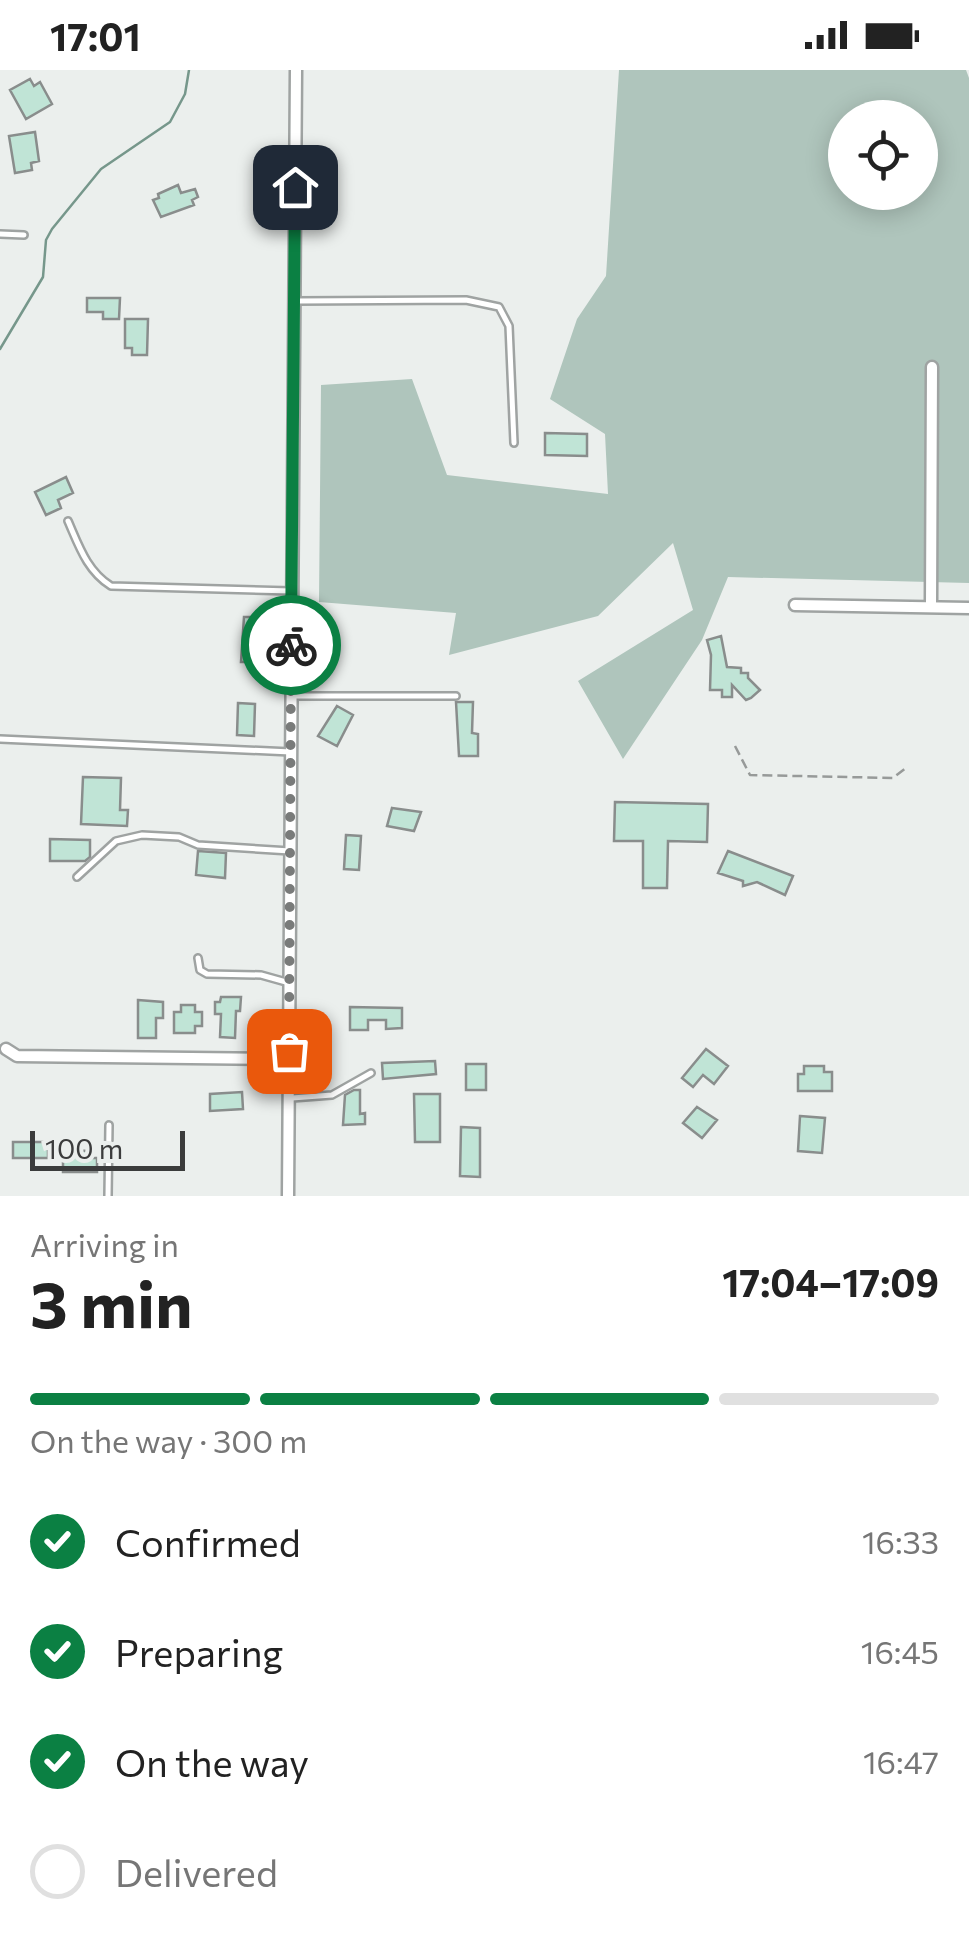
<!DOCTYPE html>
<meta charset="utf-8">
<style>
:root{--surface:#fff;--page:#f2f2f2;--text:#222;--muted:#767676;--line:#e0e0e0;--accent:#0b8043}
body{margin:0;font-family:Commissioner,sans-serif;background:var(--page);color:var(--text);height:100vh;display:flex;flex-direction:column;font-size:38px;white-space:nowrap}
*{box-sizing:border-box;margin:0}
p{font-size:32px;color:var(--muted)}
.icon{flex:none;width:55px;height:55px;fill:none;stroke:currentColor;stroke-width:2;stroke-linecap:round;stroke-linejoin:round}
.map{position:relative;height:1126px;overflow:hidden}
.panel{display:flex;flex-direction:column;background:var(--surface);flex:1}
.panel>*{flex:none}
.tools{position:absolute;left:828px;top:30px;display:grid;gap:20px}
.tools a{display:grid;place-items:center;width:110px;height:110px;border-radius:50%;background:var(--surface);box-shadow:0 5px 25px #0003;font-size:50px}
.scale{position:absolute;left:30px;bottom:25px;width:155px;box-sizing:border-box;padding-left:10px;border:5px solid #3b3c3c;border-top:0;font-size:28px;line-height:35px;white-space:nowrap;color:#3b3c3c;-webkit-text-stroke:8px #ebefed;paint-order:stroke}
.pin{position:absolute;display:grid;place-items:center;width:85px;height:85px;color:#fff;margin:-42px;border-radius:20px;box-shadow:0 5px 15px #0006}
.courier{position:absolute;display:grid;place-items:center;width:100px;height:100px;margin:-50px;border:8px solid #0b8043;border-radius:50%;background:#fff;color:#222;box-shadow:0 2px 12px #0007}
.summary em{font-style:normal;font-weight:700}
.summary div{display:flex;flex-direction:column-reverse}
.summary{display:flex;align-items:center;justify-content:space-between;height:170px;padding:0 30px}
h1{font-size:65px;font-weight:700;line-height:75px}
.bar{display:grid;grid-template-columns:repeat(4,1fr);gap:15px 10px;align-content:center;height:120px;padding:0 30px}
.bar i{height:12px;border-radius:8px;background:var(--line)}
.bar .selected{background:var(--accent)}
.bar p{grid-column:span 4}
ol{padding:0 30px;list-style:none}
li{display:flex;align-items:center;gap:30px;height:110px}
li p{margin-inline-start:auto}
li .icon{padding:10px;border-radius:50%;background:var(--accent);color:#fff;stroke-width:4}
li:last-child{color:var(--muted)}
li i{width:55px;height:55px;border:5px solid var(--line);border-radius:50%}
.status{display:flex;justify-content:space-between;align-items:center;height:70px;padding:0 50px;background:var(--surface);direction:ltr}
.status svg{height:28px;fill:currentColor}
.map>svg:first-child{display:block}
.green{fill:#afc5bc;fill-rule:evenodd}
.lines{fill:none;stroke-linecap:round;stroke-linejoin:round}
.stream{stroke:#76978b;stroke-width:2.5}
.building{fill:#c0e4d6;stroke:#898d8c;stroke-width:2.5}
.lane-casing{stroke:#9fa3a2;stroke-width:10}
.street-casing{stroke:#9fa3a2;stroke-width:15}
.path{stroke:#979a99;stroke-width:2.5;stroke-dasharray:10 5;stroke-linecap:butt}
.lane{stroke:#fff;stroke-width:5}
.street{stroke:#fff;stroke-width:10}
.done{stroke:#797b7a;stroke-width:10;stroke-dasharray:0 18}
.route{stroke:#0b8043;stroke-width:12}
</style>
<div class="status"><b>17:01</b><svg viewBox="0 0 49 12"><path d="M0 12V9h3v3zM5 12V6h3v6zM10 12V3h3v9zM15 12V0h3v12zM26 1h20v11H26zM47 4h2v5h-2z"/></svg></div>
<div class="map">
<svg width="969" height="1126" viewBox="0 0 969 1126">
<rect width="100%" height="100%" fill="#ebefed"/>
<!-- green -->
<path class="green" d="M619,0H966L969,8V513L728,507L702,570L623,689L578,611L693,540L673,473L598,546L449,585L456,543L319,532L321,315L412,309L447,405L608,424L605,364L550,329L577,249L606,206ZM845,48H920V122H845Z"/>
<g class="lines">
<!-- stream -->
<path class="stream" d="M0,279L43,207L46,170L52,159L101,99L170,52L185,24L189,0"/>
</g>
<!-- building -->
<path class="building" d="M30,9L34,16L40,12L52,34L26,49L10,20Z
M35,62L39,91L31,93L32,100L15,103L9,66Z
M178,115L181,123L195,119L198,127L192,130L194,135L161,147L153,130L159,128L158,124Z
M87,228H120L119,249H103V242H87Z
M125,249H148L147,285H132V278H125Z
M545,363L587,364V386L545,385Z
M66,407L73,423L58,430L61,438L46,445L35,422Z
M244,547H259L258,592H241Z
M721,566L727,597L741,598V603H748V608L760,620L751,628L746,630L732,615V627H722V620H710L711,585L707,570Z
M456,632H473L472,663L478,664V686H459Z
M238,633L255,634L254,666L237,665Z
M337,636L353,645L337,676L318,666Z
M83,707L121,708L120,740H128L127,756L81,754Z
M615,732L708,734L707,772L668,771L667,818H643V771H614Z
M392,738L421,742L414,761L387,756Z
M346,765L361,766L359,800L344,799Z
M50,769L90,770V787L85,791H50Z
M198,781L226,783L225,808L196,805Z
M728,781L793,806L785,825L757,812L743,816V811L718,803Z
M221,927H241L240,941H236L235,968L220,967L221,944H215V932H220Z
M138,930L163,932V948H156V968H138Z
M181,935H195V942H202V956H195V963H174V942H181Z
M350,937L402,938V958L386,959V950H368V960H350Z
M706,979L728,996L714,1014L703,1005L693,1017L682,1008Z
M435,991L436,1004L383,1009L382,993Z
M466,994H486V1020H466Z
M804,996H824V1002H832V1021H798V1004H804Z
M354,1020H360V1044L365,1043V1054L343,1055L345,1025Z
M242,1022L243,1039L210,1041V1024Z
M414,1024H440V1072H415Z
M697,1037L717,1050L702,1068L683,1053Z
M800,1046L825,1048L822,1083L798,1081Z
M461,1057L480,1058V1107L460,1106Z
M13,1072H48V1088H13Z
M73,1080L87,1081V1088H97V1102H63V1088H73Z"/>
<g class="lines">
<defs>
<path id="lane" d="M0,164L24,165
M297,231L466,230L499,237L509,256L514,373
M68,451C79,476 87,501 111,516L291,521
M294,626H456
M0,669L291,682
M77,807L116,771L142,765L179,767L198,775L290,781
M198,888L200,900L207,904L261,905L286,912
M292,1028L332,1025L371,1003
M108,1126L109,1055"/>
<path id="street" d="M795,535L969,538
M931,537L932,297
M6,979L17,986L289,989
M288,1126L296,0"/>
</defs>
<!-- lane casing -->
<use href="#lane" class="lane-casing"/>
<!-- street casing -->
<use href="#street" class="street-casing"/>
<!-- path -->
<path class="path" d="M735,676L750,705L893,708L907,697"/>
<!-- lane -->
<use href="#lane" class="lane"/>
<!-- street -->
<use href="#street" class="street"/>
</g>
<g class="lines">
<!-- done -->
<path class="done" d="M289,981L291,575"/>
<!-- route -->
<path class="route" d="M291,575L295,117"/>
</g>
</svg>
<div class="tools">
<a><svg class="icon" aria-label="locate" viewBox="0 0 24 24"><circle cx="12" cy="12" r="6"/><path d="M12 2v4M12 18v4M2 12h4M18 12h4"/></svg></a>
</div>
<div class="scale">100 m</div>
<div class="pin" style="left:289px;top:981px;background:#ea580c"><svg class="icon" aria-label="bag" viewBox="0 0 24 24"><path d="M5 8h14l-1 12H6zM9 8a3 3 0 0 1 6 0"/></svg></div>
<div class="pin" style="left:295px;top:117px;background:#1f2937"><svg class="icon" aria-label="home" viewBox="0 0 24 24"><path d="M3 11l9-7 9 7M6 9v11h12V9"/></svg></div>
<div class="courier" style="left:291px;top:575px"><svg class="icon" aria-label="bike" viewBox="0 0 24 24"><circle cx="6" cy="16" r="4"/><circle cx="18" cy="16" r="4"/><path d="M6 16l4-8h5l3 8M10 8l3 8H6M13 5h3"/></svg></div>
</div>
<section class="panel">
<div class="summary"><div><h1>3 min</h1><p>Arriving in</p></div><em>17:04–17:09</em></div>
<div class="bar"><i class="selected"></i><i class="selected"></i><i class="selected"></i><i></i><p>On the way · 300 m</p></div>
<ol>
<li><svg class="icon" aria-label="check" viewBox="0 0 24 24"><path d="M5 12l5 5 9-10"/></svg>Confirmed<p>16:33</p></li>
<li><svg class="icon" aria-label="check" viewBox="0 0 24 24"><path d="M5 12l5 5 9-10"/></svg>Preparing<p>16:45</p></li>
<li><svg class="icon" aria-label="check" viewBox="0 0 24 24"><path d="M5 12l5 5 9-10"/></svg>On the way<p>16:47</p></li>
<li><i></i>Delivered</li>
</ol>
</section>
